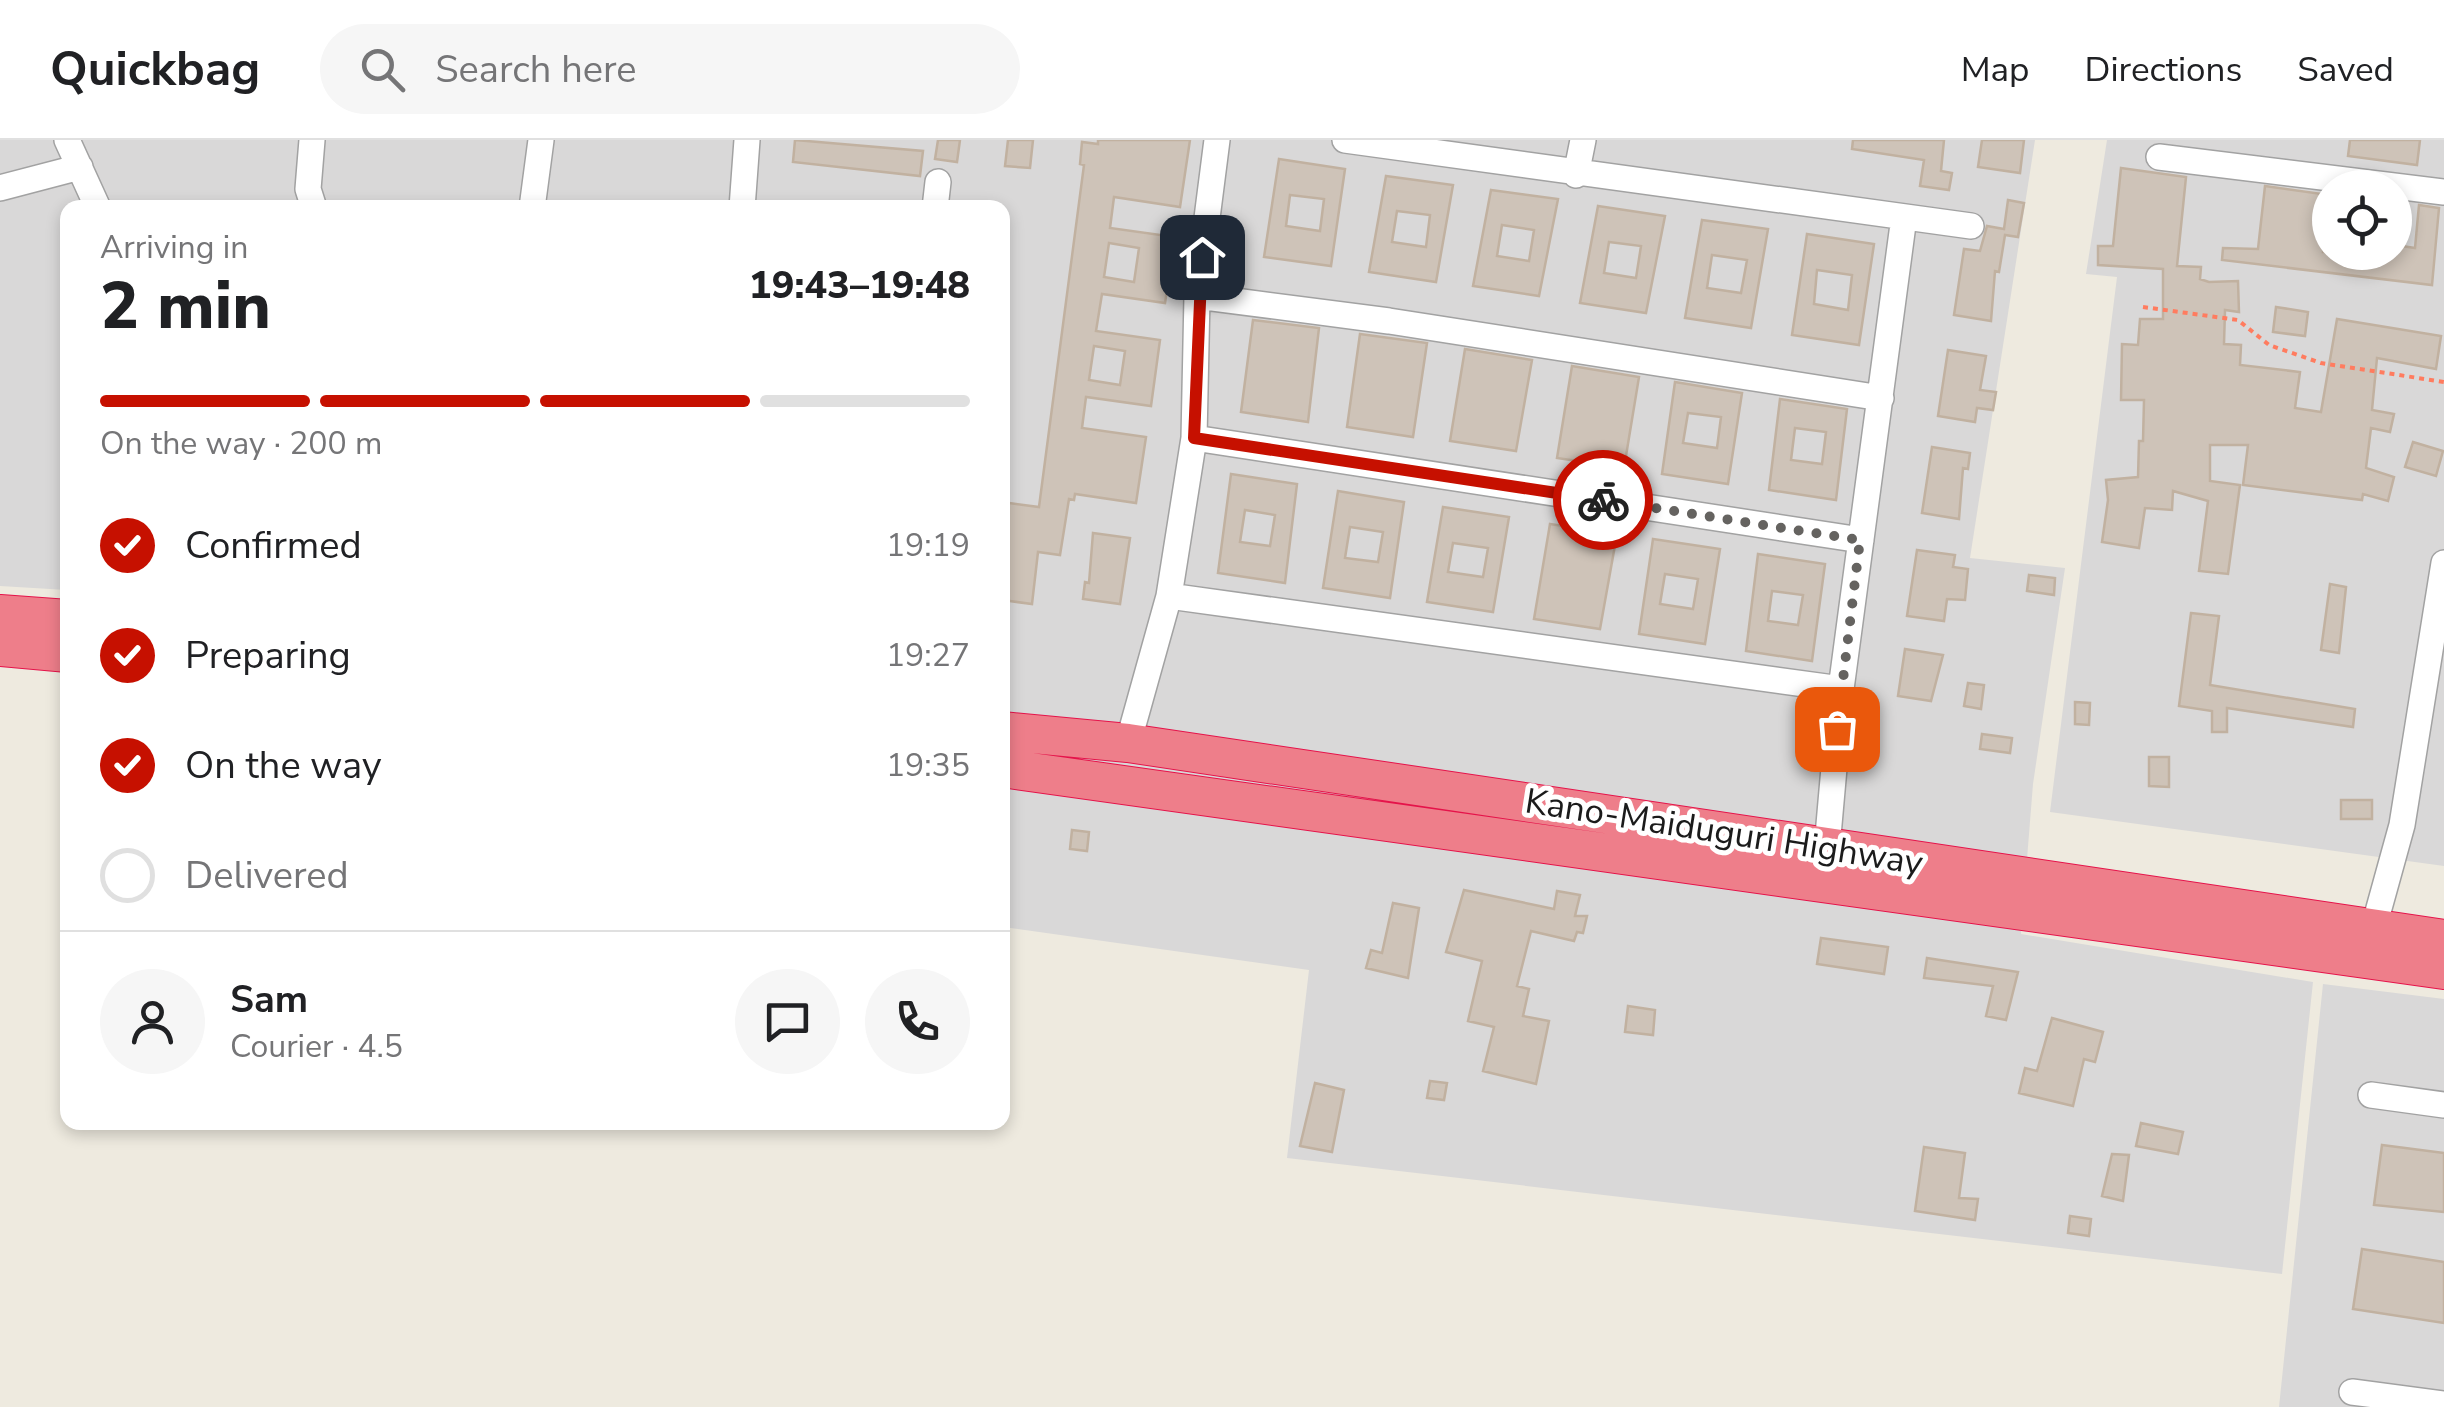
<!DOCTYPE html>
<meta charset="utf-8">
<style>
:root{--surface:#fff;--page:#f6f6f6;--text:#202124;--muted:#757577;--line:#e0e0e0;--accent:#c61000}
body{margin:0;font-family:"Nunito Sans",sans-serif;background:var(--page);color:var(--text);height:100vh;display:flex;flex-direction:column;font-size:38px;white-space:nowrap}
*{box-sizing:border-box;margin:0}
p{font-size:32px;color:var(--muted)}
.icon{flex:none;width:55px;height:55px;fill:none;stroke:currentColor;stroke-width:2;stroke-linecap:round;stroke-linejoin:round}
.map{position:relative;flex:1;overflow:hidden}
.sheet{position:absolute;left:60px;top:60px;width:950px;height:930px;display:flex;flex-direction:column;background:var(--surface);border-radius:20px;box-shadow:0 5px 15px #0003}
.sheet>*{flex:none}
.buttons{position:absolute;left:2312px;top:30px;display:grid;gap:20px}
.buttons a{display:grid;place-items:center;width:100px;height:100px;border-radius:50%;background:var(--surface);box-shadow:0 5px 15px #0003;font-size:50px}
.pin{position:absolute;display:grid;place-items:center;width:85px;height:85px;color:#fff;margin:-42px;border-radius:20px;box-shadow:0 5px 15px #0006}
.courier{position:absolute;display:grid;place-items:center;width:100px;height:100px;margin:-50px;border:8px solid #c61000;border-radius:50%;background:#fff;color:#222;box-shadow:0 2px 12px #0007}
.headline em{font-style:normal;font-weight:800}
.headline div{display:flex;flex-direction:column-reverse}
.headline{display:flex;align-items:center;justify-content:space-between;height:170px;padding:0 40px}
h1{font-size:65px;font-weight:800;line-height:75px}
.bar{display:grid;grid-template-columns:repeat(4,1fr);gap:15px 10px;align-content:center;height:120px;padding:0 40px}
.bar i{height:12px;border-radius:8px;background:var(--line)}
.bar .selected{background:var(--accent)}
.bar p{grid-column:span 4}
.line{display:flex;align-items:center;gap:25px;padding:0 40px;border-top:2px solid var(--line)}
.line div{flex:1}
.round{display:grid;place-items:center;flex:none;width:105px;height:105px;border-radius:52px;background:var(--page)}
ol{padding:0 40px;list-style:none}
li{display:flex;align-items:center;gap:30px;height:110px}
li p{margin-inline-start:auto}
li .icon{padding:10px;border-radius:50%;background:var(--accent);color:#fff;stroke-width:4}
li:last-child{color:var(--muted)}
li i{width:55px;height:55px;border:5px solid var(--line);border-radius:50%}
header{display:flex;align-items:center;gap:60px;box-sizing:border-box;height:140px;padding:0 50px;background:var(--surface);border-bottom:2px solid var(--line)}
header strong{font-size:48px}
nav{display:flex;gap:55px;margin-inline-start:auto;font-size:35px}
.search{width:700px;height:90px;background:var(--page);display:flex;align-items:center;gap:25px;box-sizing:border-box;padding:0 35px;border-radius:55px;color:var(--muted);font-size:38px}
.map>svg:first-child{display:block}
.residential{fill:#d9d8d8;fill-rule:evenodd}
.building{fill:#cec3b8;stroke:#c1b1a0;stroke-width:2.5;fill-rule:evenodd}
.lines{fill:none;stroke-linecap:round;stroke-linejoin:round}
.minor-casing{stroke:#a2a2a2;stroke-width:28}
.highway-casing{stroke:#e5134a;stroke-width:40}
.path{stroke:#ff7c5f;stroke-width:4;stroke-dasharray:5 5;stroke-linecap:butt}
.minor{stroke:#fff;stroke-width:25}
.highway{stroke:#ee7e8a;stroke-width:38}
.done{stroke:#656360;stroke-width:10;stroke-dasharray:0 18}
.route{stroke:#c61000;stroke-width:12}
.labels{text-anchor:middle;dominant-baseline:central;stroke-width:10;stroke-linejoin:round;paint-order:stroke}
.street-label{font-size:35px;fill:#1b1b1b;stroke:#fff}
</style>
<header>
<strong>Quickbag</strong>
<div class="search"><svg class="icon" aria-label="search" viewBox="0 0 24 24"><circle cx="10" cy="10" r="6"/><path d="M15 15l6 6"/></svg>Search here</div>
<nav><a>Map</a><a>Directions</a><a>Saved</a></nav>
</header>
<div class="map">
<svg width="2444" height="1267" viewBox="0 0 2444 1267">
<rect width="100%" height="100%" fill="#eeeadf"/>
<!-- residential -->
<path class="residential" d="M0,0H2035L1970,418L2065,428L2033,644L2021,794L2313,842L2282,1134L1287,1018L1309,830L1003,787L1002,68H68L67,450L0,446Z
M2107,0H2444V726L2050,672L2117,137L2086,134ZM2330,48H2395V112H2330Z
M2323,844L2444,859V1267H2279Z"/>
<!-- building -->
<path class="building" d="M795,0L923,11L920,36L793,22Z
M938,0H960L957,22L935,19Z
M1008,0H1033L1030,28L1005,26Z
M1098,0H1190L1180,67L1114,57L1110,88L1175,97L1165,163L1102,154L1096,191L1160,200L1151,266L1086,257L1082,288L1146,297L1136,363L1075,354L1074,360L1069,359L1060,415L1038,412L1032,464L1002,460V362L1039,367L1084,25L1080,24L1082,2L1098,4ZM1109,103L1139,108L1134,142L1104,137ZM1094,206L1125,211L1120,245L1089,240Z
M1853,0H1944L1941,31L1952,33L1949,50L1920,46L1924,20L1852,9Z
M1982,0H2024L2020,33L1978,27Z
M2350,0H2420L2417,25L2348,16Z
M1279,19L1345,29L1331,126L1264,117ZM1290,55L1324,59L1320,91L1286,86Z
M2121,28L2186,37L2177,126L2201,127L2200,139L2209,142L2238,141L2239,172L2225,170L2224,204L2241,205L2240,225L2300,232L2295,268L2321,272L2337,179L2441,196L2436,229L2377,218L2372,270L2394,274L2390,292L2371,288L2366,328L2394,337L2388,361L2363,354L2362,360L2243,345L2248,305H2210V341L2240,345L2228,434L2199,431L2208,361L2173,351L2172,370L2145,368L2139,408L2102,402L2108,360L2106,340L2138,337L2139,301H2143L2144,260H2121L2122,204L2138,205L2140,179H2163V129L2098,125V106H2113Z
M1386,36L1453,45L1436,142L1369,132ZM1397,71L1430,75L1426,107L1392,102Z
M2265,46L2329,55L2323,112H2395V105L2415,108L2419,65L2439,68L2432,145L2222,120L2223,108L2258,109Z
M1491,50L1558,59L1539,156L1473,146ZM1502,85L1534,90L1529,121L1497,116Z
M2008,60L2024,63L2018,97L2005,95L1999,132L1995,131L1991,181L1954,175L1964,109L1980,111L1987,86L2004,89Z
M1598,66L1665,76L1646,173L1580,163ZM1609,102L1641,106L1636,138L1604,133Z
M1702,80L1768,89L1751,188L1685,178ZM1712,115L1747,120L1741,153L1707,148Z
M1807,94L1874,104L1859,205L1792,195ZM1817,130L1852,135L1848,170L1814,164Z
M2276,167L2308,172L2305,196L2273,192Z
M1253,180L1319,188L1308,282L1241,272Z
M1360,194L1427,203L1413,297L1347,287Z
M1465,209L1532,220L1516,311L1450,301Z
M1948,210L1986,216L1980,250L1996,252L1993,270L1977,268L1975,282L1938,276Z
M1572,226L1639,237L1624,328L1557,318Z
M1675,242L1742,253L1728,344L1662,334ZM1688,273L1721,277L1717,308L1683,303Z
M1780,259L1847,269L1836,360L1769,350ZM1795,288L1826,292L1822,324L1791,320Z
M2413,302L2443,311L2436,336L2405,327Z
M1932,307L1970,313L1968,329L1963,328L1959,379L1922,373Z
M1231,334L1297,344L1285,443L1218,433ZM1245,370L1275,375L1270,406L1240,402Z
M1338,351L1404,362L1390,458L1323,448ZM1350,387L1383,392L1378,422L1345,418Z
M1443,367L1509,377L1493,472L1427,462ZM1453,403L1488,408L1483,437L1448,432Z
M1550,384L1617,394L1600,489L1534,479Z
M1093,393L1130,398L1120,464L1083,459L1085,442L1089,443Z
M1653,399L1720,409L1705,504L1639,494ZM1665,434L1698,439L1693,469L1660,464Z
M1917,410L1955,415L1953,427L1968,429L1965,460L1947,459L1944,481L1907,476Z
M1758,414L1825,424L1812,521L1746,511ZM1772,451L1803,455L1798,485L1768,481Z
M2029,435L2055,438L2054,455L2027,451Z
M2330,444L2346,447L2339,513L2321,510Z
M2191,473L2219,476L2210,545L2355,569L2353,587L2227,568V592H2212V571L2179,566Z
M1905,509L1943,515L1931,561L1898,556Z
M1968,543L1984,545L1981,569L1964,566Z
M2075,562L2090,563L2089,585L2075,584Z
M1982,594L2012,598L2010,613L1980,609Z
M2149,617H2169V647L2149,646Z
M2341,660H2372V679H2341Z
M1072,690L1089,692L1087,711L1070,709Z
M1464,750L1554,769L1557,751L1580,755L1575,776H1587L1583,793L1577,792L1574,801L1531,791L1517,846L1529,849L1523,876L1549,881L1536,944L1483,931L1494,887L1468,881L1482,821L1446,812Z
M1393,763L1419,768L1408,838L1366,828L1371,810L1382,813Z
M1821,798L1888,807L1884,834L1817,824Z
M1927,818L2018,832L2006,880L1986,876L1993,846L1924,838Z
M1628,866L1655,870L1653,895L1625,892Z
M2052,878L2103,892L2095,922L2084,919L2073,966L2019,953L2025,928L2037,931Z
M1430,941L1447,943L1444,960L1427,958Z
M1315,943L1344,950L1332,1012L1300,1006Z
M2141,983L2183,992L2178,1014L2136,1006Z
M2382,1005L2444,1013V1072L2374,1065Z
M1924,1007L1965,1013L1959,1058L1978,1059L1975,1080L1915,1071Z
M2112,1014L2129,1015L2123,1061L2102,1056Z
M2070,1076L2091,1079L2089,1096L2068,1093Z
M2362,1109L2444,1122V1183L2353,1169Z"/>
<g class="lines">
<defs>
<path id="minor" d="M67,0L98,68
M312,0L308,49L314,68
M1345,0L1971,86
M2159,17L2444,52
M1576,35L1583,0
M0,48L80,27
M532,68L541,0
M742,68L747,0
M935,68L938,42
M1197,156L1389,181L1881,258
M1194,298L1861,400
M1169,456L1841,549
M1128,603L1169,456L1194,298L1197,156L1217,0
M1827,707L1841,549L1904,77
M2373,790L2402,685L2444,423
M2371,955L2444,965
M2352,1252L2444,1264"/>
<path id="highway" d="M0,474L68,479
M0,507L68,513
M1002,591L1128,603L2444,799
M1002,628L2444,830"/>
</defs>
<!-- minor casing -->
<use href="#minor" class="minor-casing"/>
<!-- highway casing -->
<use href="#highway" class="highway-casing"/>
<!-- path -->
<path class="path" d="M2143,167L2238,180L2269,205L2321,223L2444,242"/>
<!-- minor -->
<use href="#minor" class="minor"/>
<!-- highway -->
<use href="#highway" class="highway"/>
</g>
<g class="lines">
<!-- done -->
<path class="done" d="M1603,360L1860,400L1837,589"/>
<!-- route -->
<path class="route" d="M1202,117L1194,298L1603,360"/>
</g>
<g class="labels">
<!-- street labels -->
<g class="street-label">
<text transform="translate(1724 692) rotate(9)">Kano-Maiduguri Highway</text>
</g>
</g>
</svg>
<div class="buttons">
<a><svg class="icon" aria-label="locate" viewBox="0 0 24 24"><circle cx="12" cy="12" r="6"/><path d="M12 2v4M12 18v4M2 12h4M18 12h4"/></svg></a>
</div>
<div class="pin" style="left:1837px;top:589px;background:#ea580c"><svg class="icon" aria-label="bag" viewBox="0 0 24 24"><path d="M5 8h14l-1 12H6zM9 8a3 3 0 0 1 6 0"/></svg></div>
<div class="pin" style="left:1202px;top:117px;background:#1f2937"><svg class="icon" aria-label="home" viewBox="0 0 24 24"><path d="M3 11l9-7 9 7M6 9v11h12V9"/></svg></div>
<div class="courier" style="left:1603px;top:360px"><svg class="icon" aria-label="bike" viewBox="0 0 24 24"><circle cx="6" cy="16" r="4"/><circle cx="18" cy="16" r="4"/><path d="M6 16l4-8h5l3 8M10 8l3 8H6M13 5h3"/></svg></div>
<section class="sheet">
<div class="headline"><div><h1>2 min</h1><p>Arriving in</p></div><em>19:43–19:48</em></div>
<div class="bar"><i class="selected"></i><i class="selected"></i><i class="selected"></i><i></i><p>On the way · 200 m</p></div>
<ol>
<li><svg class="icon" aria-label="check" viewBox="0 0 24 24"><path d="M5 12l5 5 9-10"/></svg>Confirmed<p>19:19</p></li>
<li><svg class="icon" aria-label="check" viewBox="0 0 24 24"><path d="M5 12l5 5 9-10"/></svg>Preparing<p>19:27</p></li>
<li><svg class="icon" aria-label="check" viewBox="0 0 24 24"><path d="M5 12l5 5 9-10"/></svg>On the way<p>19:35</p></li>
<li><i></i>Delivered</li>
</ol>
<div class="line" style="height:180px"><a class="round"><svg class="icon" aria-label="person" viewBox="0 0 24 24"><circle cx="12" cy="8" r="4"/><path d="M4 21q1-7 8-7t8 7"/></svg></a><div><b>Sam</b><p>Courier · 4.5</p></div><a class="round"><svg class="icon" aria-label="chat" viewBox="0 0 24 24"><path d="M4 5h16v11H9l-5 4z"/></svg></a><a class="round"><svg class="icon" aria-label="phone" viewBox="0 0 24 24"><path d="M5 4h4l2 5-3 2q2 4 5 5l2-3 5 2v4C11 20 4 13 5 4z"/></svg></a></div>
</section>
</div>
